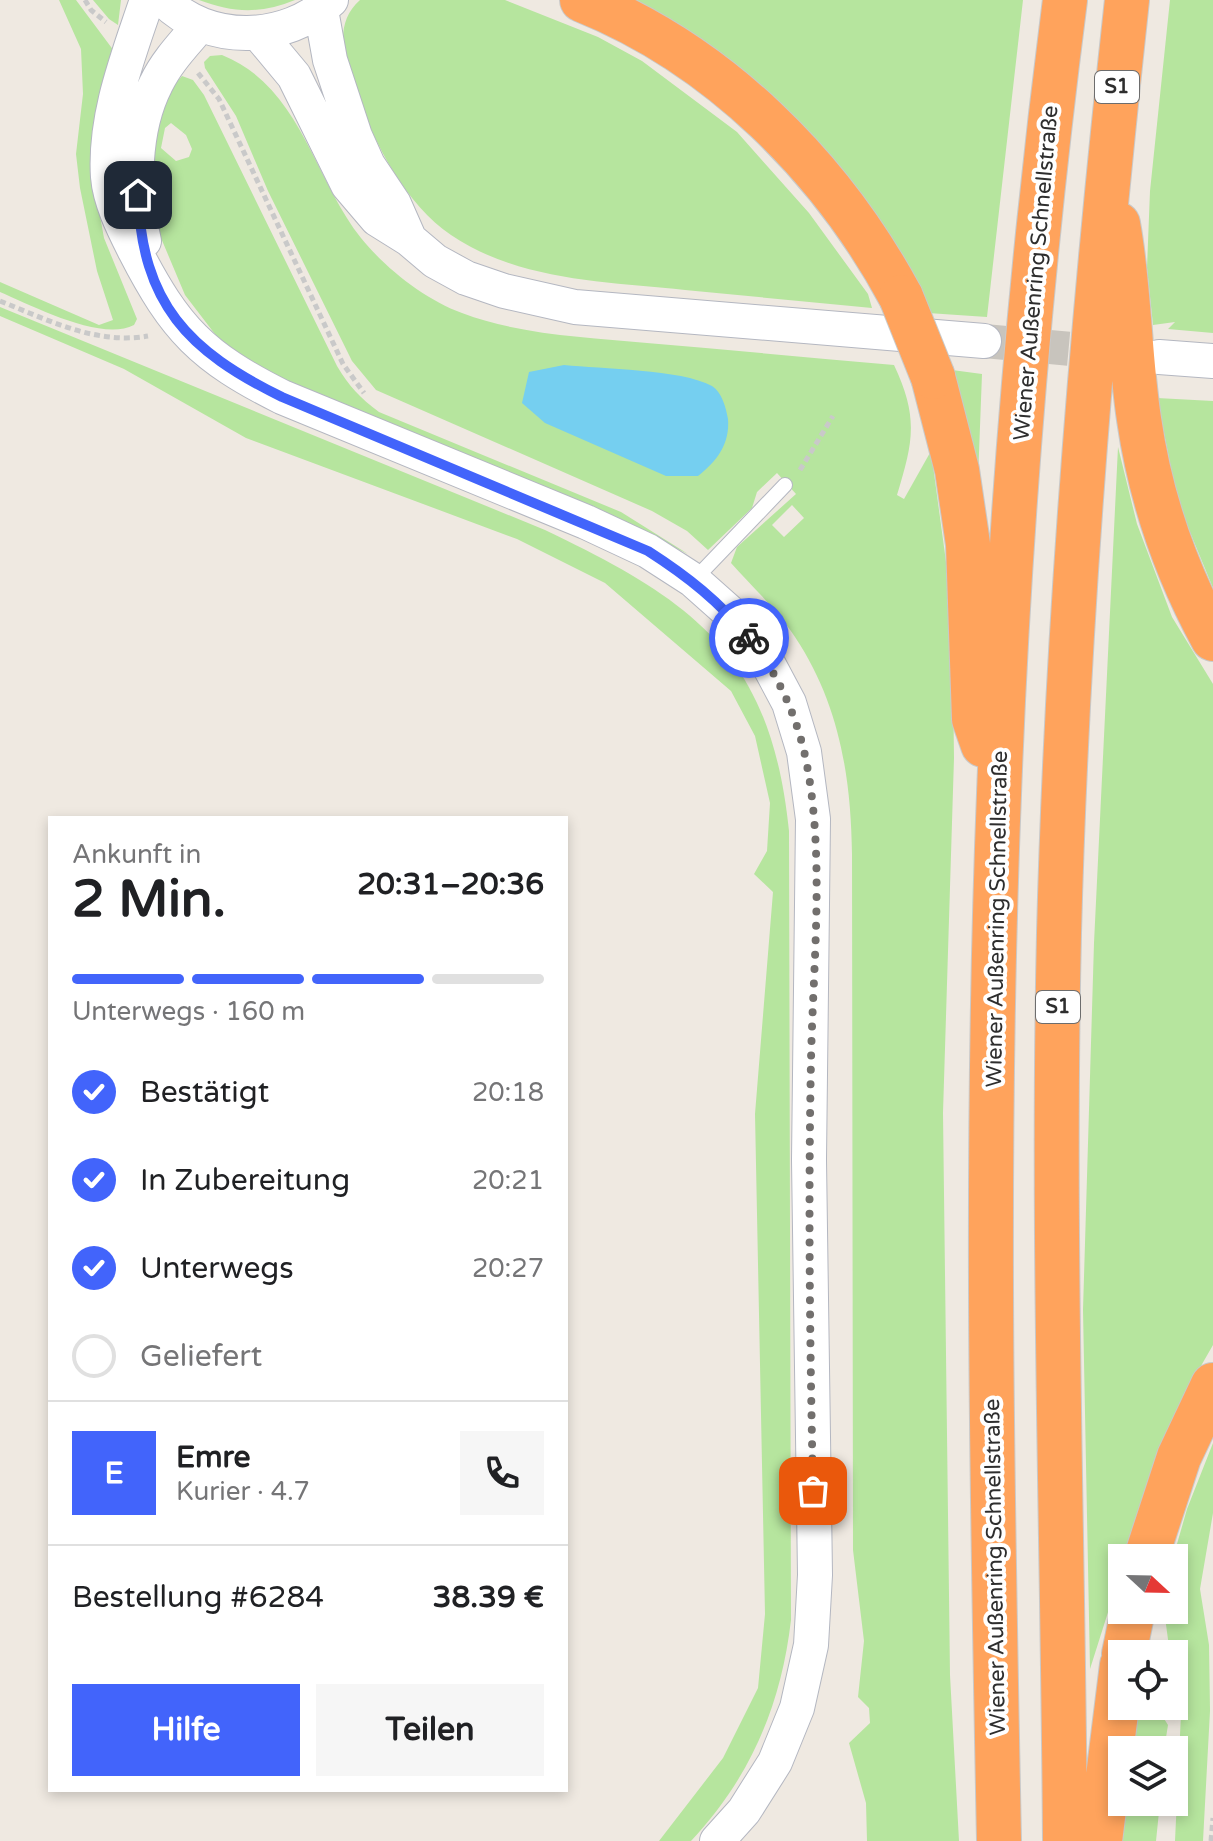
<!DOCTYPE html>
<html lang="de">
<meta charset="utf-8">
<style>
:root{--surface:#fff;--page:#f6f6f6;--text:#202124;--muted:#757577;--line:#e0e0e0;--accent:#4264fb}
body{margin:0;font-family:"Varela Round",sans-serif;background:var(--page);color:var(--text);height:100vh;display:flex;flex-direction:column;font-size:30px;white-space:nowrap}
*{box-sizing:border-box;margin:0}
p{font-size:26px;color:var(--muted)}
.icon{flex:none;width:44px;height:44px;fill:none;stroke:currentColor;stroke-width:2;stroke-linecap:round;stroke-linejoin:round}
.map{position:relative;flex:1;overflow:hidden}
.panel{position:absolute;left:48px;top:816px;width:520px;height:976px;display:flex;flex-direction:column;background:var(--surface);border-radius:0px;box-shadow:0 4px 12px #0003}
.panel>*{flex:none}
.needle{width:52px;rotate:112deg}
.buttons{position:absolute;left:1108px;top:1544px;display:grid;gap:16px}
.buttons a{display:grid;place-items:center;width:80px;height:80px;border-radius:0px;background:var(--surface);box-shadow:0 4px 12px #0003;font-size:40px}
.pin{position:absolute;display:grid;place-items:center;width:68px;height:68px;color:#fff;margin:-34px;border-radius:16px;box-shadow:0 4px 12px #0006}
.courier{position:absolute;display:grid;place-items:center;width:80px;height:80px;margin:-40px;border:6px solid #4264fb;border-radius:50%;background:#fff;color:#222;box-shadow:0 2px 10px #0007}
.overview em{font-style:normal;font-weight:700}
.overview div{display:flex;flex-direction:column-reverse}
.overview{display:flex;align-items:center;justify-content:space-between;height:136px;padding:0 24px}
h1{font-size:52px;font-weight:700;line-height:60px}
.bar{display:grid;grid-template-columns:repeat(4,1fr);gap:12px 8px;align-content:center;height:96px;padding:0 24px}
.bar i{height:10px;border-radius:6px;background:var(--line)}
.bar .selected{background:var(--accent)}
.bar p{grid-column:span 4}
.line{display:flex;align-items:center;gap:20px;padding:0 24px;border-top:2px solid var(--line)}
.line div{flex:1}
.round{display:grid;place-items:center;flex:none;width:84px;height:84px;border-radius:0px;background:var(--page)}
ol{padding:0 24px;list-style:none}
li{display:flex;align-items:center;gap:24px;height:88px}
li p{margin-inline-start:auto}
li .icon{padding:8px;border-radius:50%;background:var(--accent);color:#fff;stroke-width:4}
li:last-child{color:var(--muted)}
li i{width:44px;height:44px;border:4px solid var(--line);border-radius:50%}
.button{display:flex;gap:16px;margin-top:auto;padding:16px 24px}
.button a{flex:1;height:92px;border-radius:0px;background:var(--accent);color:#fff;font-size:32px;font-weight:700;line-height:92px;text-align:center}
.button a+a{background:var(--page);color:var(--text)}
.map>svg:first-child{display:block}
.green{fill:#b6e59e;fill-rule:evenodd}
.water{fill:#75cff0}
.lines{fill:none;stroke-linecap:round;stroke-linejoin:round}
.tertiary-tunnel{stroke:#c8c4bd;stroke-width:34;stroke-dasharray:34 17;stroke-linecap:butt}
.service-casing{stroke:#b4b7c1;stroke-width:16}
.tertiary-casing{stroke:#b4b7c1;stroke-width:36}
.motorway-casing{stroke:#c9c9c9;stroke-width:46}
.path{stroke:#c9c9c9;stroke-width:5;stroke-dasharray:6 4;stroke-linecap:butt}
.service{stroke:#fff;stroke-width:14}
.tertiary{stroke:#fff;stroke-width:34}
.motorway{stroke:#ffa35c;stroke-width:44}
.motorway-bridge-casing{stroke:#c9c9c9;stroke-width:46;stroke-linecap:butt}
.motorway-bridge{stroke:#ffa35c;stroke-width:44}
.done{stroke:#726f6d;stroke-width:8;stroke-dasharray:0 14.4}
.route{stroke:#4264fb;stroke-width:10}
.labels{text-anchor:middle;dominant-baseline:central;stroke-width:8;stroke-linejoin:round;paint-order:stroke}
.shield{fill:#fff;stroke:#6d6d6d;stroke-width:2}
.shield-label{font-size:20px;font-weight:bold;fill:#2e2e2e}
.street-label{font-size:22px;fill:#2e2e2e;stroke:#fff}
</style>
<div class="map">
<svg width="1213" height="1841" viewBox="0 0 1213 1841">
<rect width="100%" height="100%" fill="#efe9e1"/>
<!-- green -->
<path class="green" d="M59,0H76L114,51L94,183L104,238L137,319L134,325C101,342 33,306 0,292V282L99,325L113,320L97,271L80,188L76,154L83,94L81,49Z
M93,0H121L118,25L109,19Z
M199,0H295C261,14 233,13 199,0Z
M360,0H505L598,37L642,61L737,132L809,213L868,294L872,308C810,302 747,296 685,290C606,282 519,281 451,235C407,205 374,145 358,95C347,64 330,27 360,0Z
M615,0H1023L987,317L928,313Z
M1170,0H1213V333L1168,329L1175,322L1153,325L1147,268L1150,191Z
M222,55C300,86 313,177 361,238C386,269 426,300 462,313C520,335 586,337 647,343C730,350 812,358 894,365C919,418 913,442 897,495L904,499L931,451L952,606L954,758L943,1113L950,1675L959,1841H867L866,1803L849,1743L870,1723L869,1708L858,1697L864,1641L853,1550L852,854C851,776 839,703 795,637C778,610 752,587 731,563L737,547L796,494L777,473L757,492L752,508L708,550L687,531L652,511L376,390L352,361L268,191L236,116L205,68L204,62L210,56ZM792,505L804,518L784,537L772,525Z
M182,76L193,80L204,95L337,366C349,386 360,398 379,412L621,512L688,554L591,506L275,377L221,342L185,295L153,219L150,142L173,86ZM171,123L186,135L192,149L189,157L176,161L161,148L165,128Z
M0,307L545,530C696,602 771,656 789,831L791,1620C781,1706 750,1778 691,1841H659L723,1758L758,1688L765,1614L755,1114L773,892L754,874L767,851L770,803L755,736L731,691L605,583L517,539L246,438L124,369L0,316Z
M952,370L982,374L978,479Z
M1157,398L1213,401V588L1178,503Z
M1118,447L1137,524L1172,617L1213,684V1345L1186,1392L1125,1558H1122V1568L1090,1669L1083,1310L1094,943Z
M1213,1443V1513L1200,1589L1209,1645L1210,1711L1203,1841H1175L1181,1714L1174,1703V1654H1170L1164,1610H1174L1173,1558L1187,1509Z
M1134,1706H1156L1168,1725L1164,1750H1128Z
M1122,1802H1160L1156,1841H1122Z"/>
<!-- water -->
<path class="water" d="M564,365C601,369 681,369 712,386C722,392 726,408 728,419C730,444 717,461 698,476H666L545,423L522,403L529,372Z"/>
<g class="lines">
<!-- tertiary-tunnel -->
<path class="tertiary-tunnel" d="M984,341L1115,353"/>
<defs>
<path id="service" d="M694,580L785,485"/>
<path id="tertiary" d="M147,0C128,57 104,116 108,177C110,202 124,229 135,251C175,329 202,357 282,397L586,522L648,551L693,580L729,612L764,656L789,703L804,752L813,819L809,1160L815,1575L811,1645L797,1708L775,1762L744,1811L717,1841
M164,0C208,45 286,43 331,0
M321,10L330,60L355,136L368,165L394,204L409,238
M259,34L294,76L348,185L377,219L409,239L435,261L466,278L504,291L575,307L984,341
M144,241C132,193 133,129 156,84C167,61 184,44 200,25
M1159,357L1213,361"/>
<path id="motorway" d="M582,0C719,55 831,167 901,297
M1118,224C1130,289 1129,354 1139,419C1150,496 1176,571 1213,639
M933,377L957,470L968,544L974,719L983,745
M1146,1558L1179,1457L1213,1385
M1124,1654L1133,1610
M999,1841C992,1492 985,1143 999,794C1009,529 1031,263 1065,0
M1065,1841C1063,1538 1052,1236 1059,933C1067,621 1093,310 1127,0
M1100,1841L1122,1665"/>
</defs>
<!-- service casing -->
<use href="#service" class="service-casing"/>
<!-- tertiary casing -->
<use href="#tertiary" class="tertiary-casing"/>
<!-- motorway casing -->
<use href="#motorway" class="motorway-casing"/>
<!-- path -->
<path class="path" d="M85,0L91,10L106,22
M198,73L219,99L343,364L364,393
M0,301C48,320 96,345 148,336
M800,470L833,416
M1211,1841L1213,1818"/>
<!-- service -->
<use href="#service" class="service"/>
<!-- tertiary -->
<use href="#tertiary" class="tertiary"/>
<!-- motorway -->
<use href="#motorway" class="motorway"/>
<defs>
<path id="motorway-bridge" d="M901,297L933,377"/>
</defs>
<!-- motorway-bridge casing -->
<use href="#motorway-bridge" class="motorway-bridge-casing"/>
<!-- motorway-bridge -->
<use href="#motorway-bridge" class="motorway-bridge"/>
</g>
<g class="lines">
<!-- done -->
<path class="done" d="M749,638C776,671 794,710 804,751C826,848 813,962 811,1060C808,1204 810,1348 813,1491"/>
<!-- route -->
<path class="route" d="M138,195C142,304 188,351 282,397L648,551C687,576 720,602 749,638"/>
</g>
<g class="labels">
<!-- shield labels -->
<g class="shield">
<rect x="1095" y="71" width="44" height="32" rx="6"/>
<rect x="1036" y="991" width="44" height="32" rx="6"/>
</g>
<g class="shield-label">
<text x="1117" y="87">S1</text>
<text x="1058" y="1007">S1</text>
</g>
<!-- street labels -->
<g class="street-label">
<text transform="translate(1036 273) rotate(-85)">Wiener Außenring Schnellstraße</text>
<text transform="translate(997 919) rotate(-89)">Wiener Außenring Schnellstraße</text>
<text transform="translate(995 1567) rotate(-91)">Wiener Außenring Schnellstraße</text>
</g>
</g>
</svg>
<div class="buttons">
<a><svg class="needle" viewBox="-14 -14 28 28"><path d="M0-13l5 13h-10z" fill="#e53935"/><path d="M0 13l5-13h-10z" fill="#757577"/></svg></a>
<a><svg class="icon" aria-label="locate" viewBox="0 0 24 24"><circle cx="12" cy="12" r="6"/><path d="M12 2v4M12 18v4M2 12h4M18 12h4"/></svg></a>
<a><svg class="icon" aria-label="layers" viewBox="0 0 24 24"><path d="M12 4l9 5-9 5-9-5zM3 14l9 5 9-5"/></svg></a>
</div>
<div class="pin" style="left:813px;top:1491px;background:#ea580c"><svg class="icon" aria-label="bag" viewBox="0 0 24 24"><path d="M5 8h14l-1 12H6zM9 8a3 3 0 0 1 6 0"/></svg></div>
<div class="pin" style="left:138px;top:195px;background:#1f2937"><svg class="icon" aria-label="home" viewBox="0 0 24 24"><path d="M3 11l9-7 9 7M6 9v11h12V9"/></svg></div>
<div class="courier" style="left:749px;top:638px"><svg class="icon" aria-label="bike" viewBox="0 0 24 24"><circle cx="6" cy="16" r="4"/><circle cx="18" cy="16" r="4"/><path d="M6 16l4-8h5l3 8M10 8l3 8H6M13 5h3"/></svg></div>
<section class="panel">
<div class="overview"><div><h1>2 Min.</h1><p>Ankunft in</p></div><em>20:31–20:36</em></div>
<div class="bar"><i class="selected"></i><i class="selected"></i><i class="selected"></i><i></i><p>Unterwegs · 160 m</p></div>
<ol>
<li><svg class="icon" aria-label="check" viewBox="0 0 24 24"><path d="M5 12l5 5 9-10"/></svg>Bestätigt<p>20:18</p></li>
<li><svg class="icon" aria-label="check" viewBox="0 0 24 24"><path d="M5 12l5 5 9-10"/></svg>In Zubereitung<p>20:21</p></li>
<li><svg class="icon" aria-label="check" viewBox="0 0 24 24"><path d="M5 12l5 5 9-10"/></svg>Unterwegs<p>20:27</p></li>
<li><i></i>Geliefert</li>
</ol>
<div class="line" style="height:144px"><b class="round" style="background:var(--accent);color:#fff">E</b><div><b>Emre</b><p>Kurier · 4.7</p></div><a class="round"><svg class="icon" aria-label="phone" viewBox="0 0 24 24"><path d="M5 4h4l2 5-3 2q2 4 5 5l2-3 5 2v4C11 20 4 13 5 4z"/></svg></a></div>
<div class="line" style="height:104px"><div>Bestellung #6284</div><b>38.39 €</b></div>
<div class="button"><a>Hilfe</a><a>Teilen</a></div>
</section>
</div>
